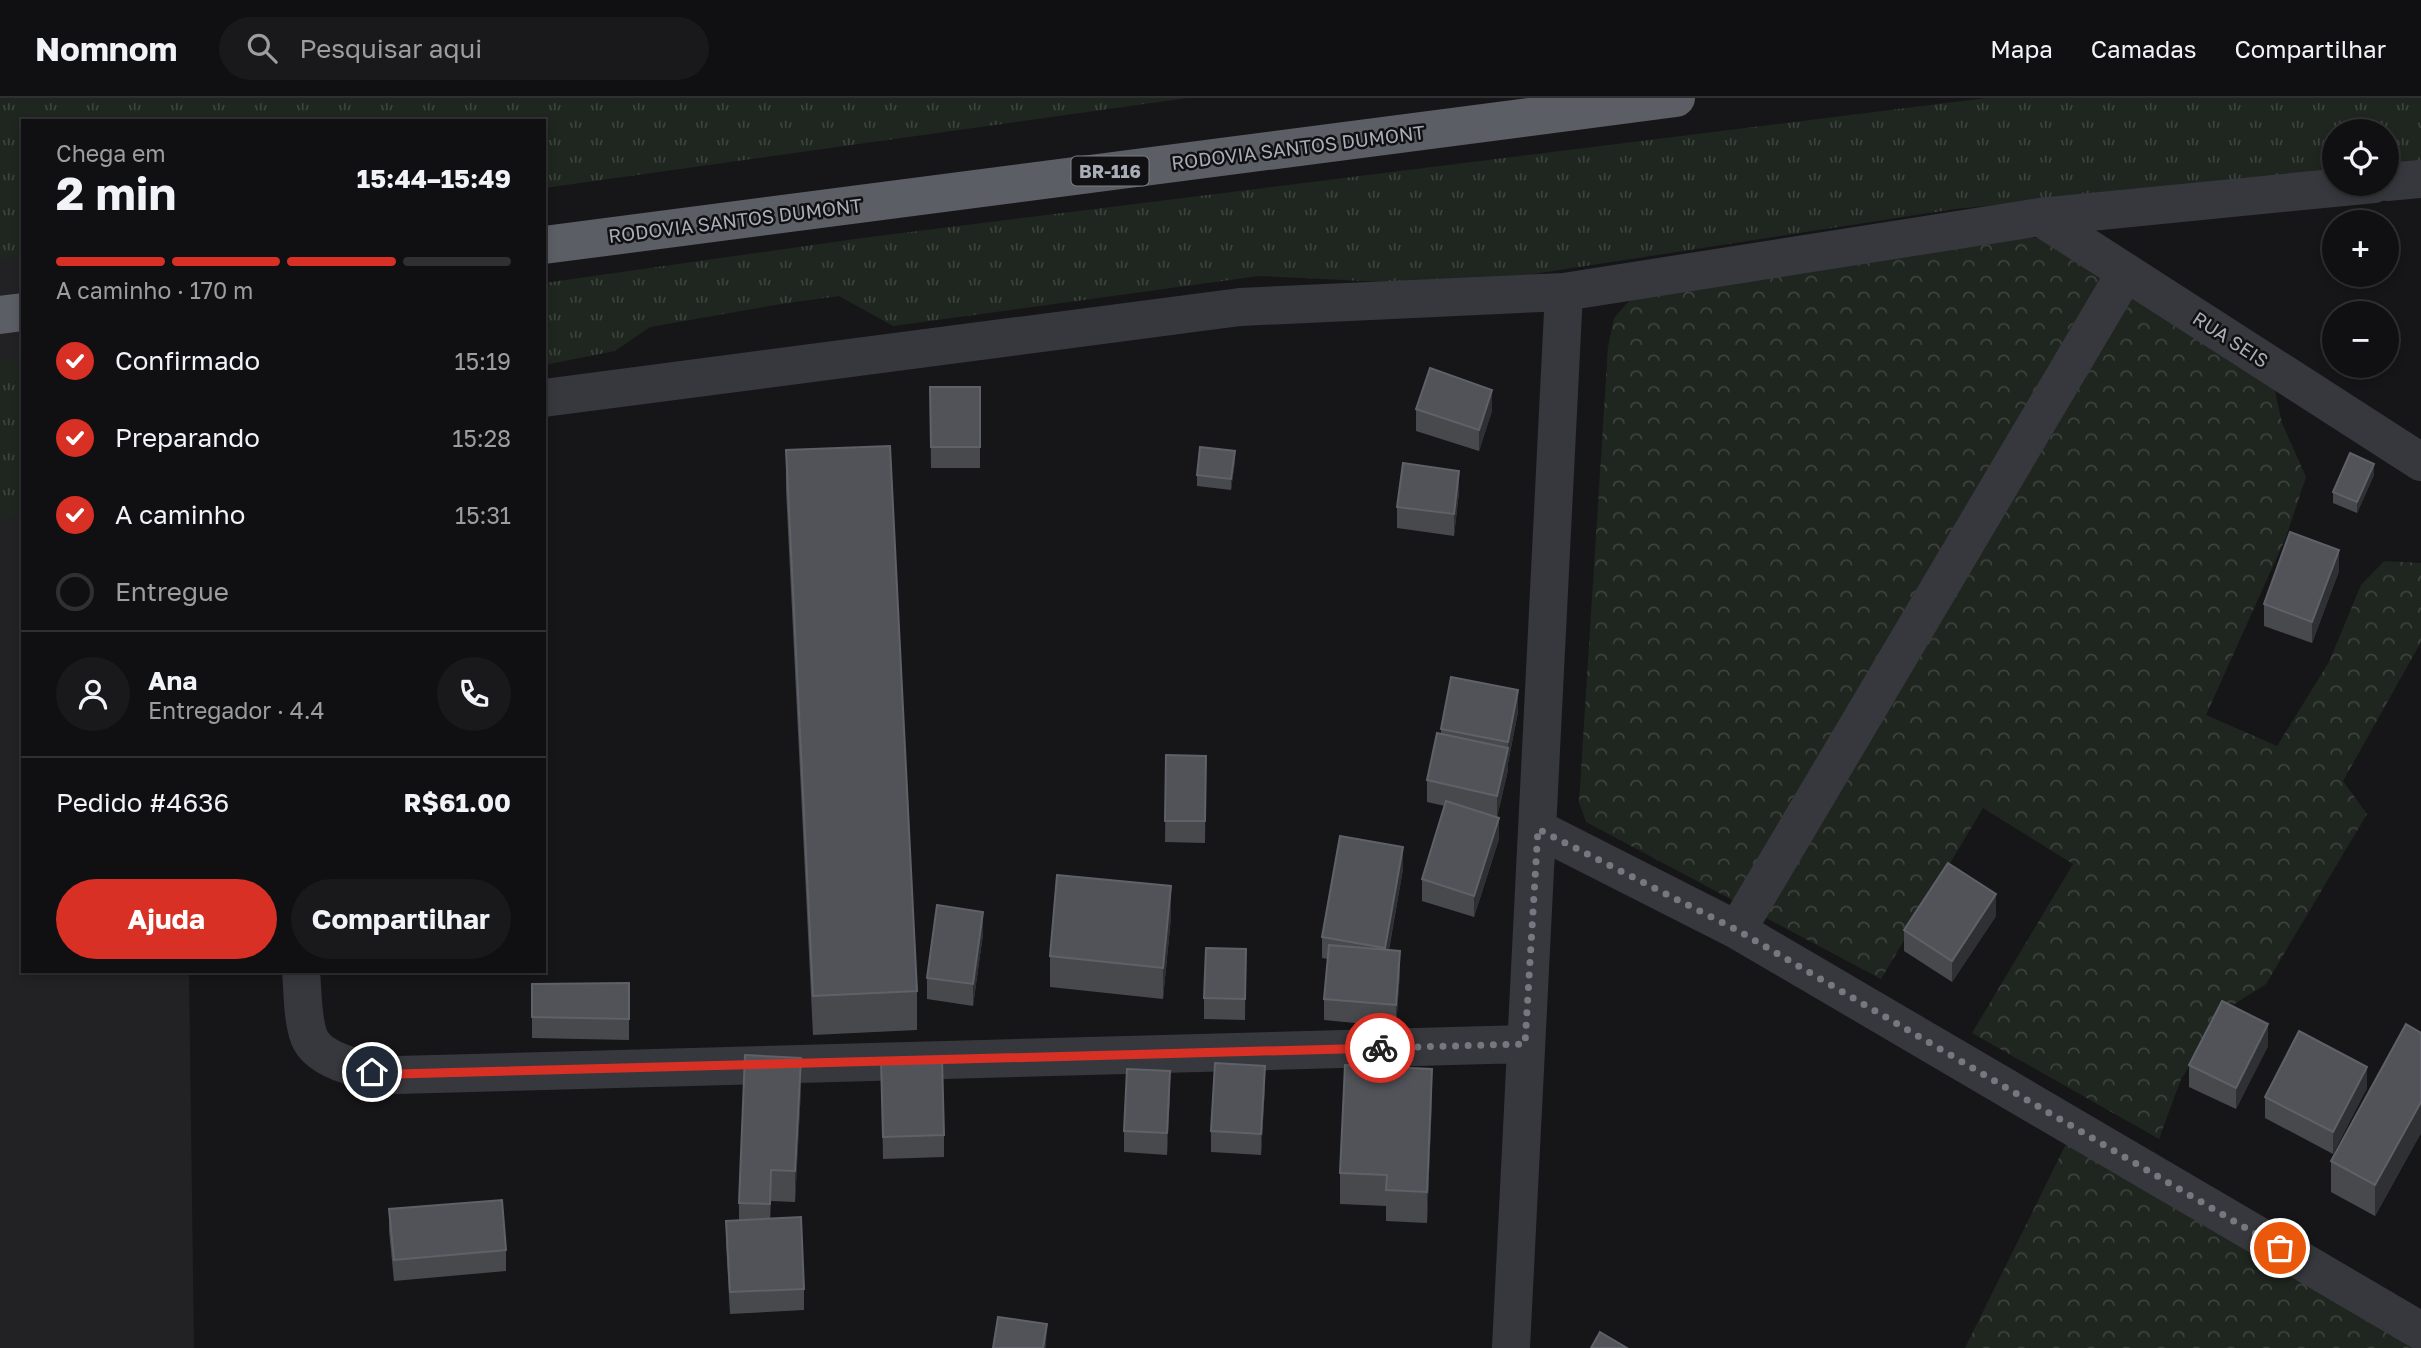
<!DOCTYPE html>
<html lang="pt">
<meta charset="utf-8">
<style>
:root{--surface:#101012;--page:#19191b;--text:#f1f3f6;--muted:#9c9d9f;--line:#303032;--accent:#d93025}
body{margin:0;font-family:"Golos Text",sans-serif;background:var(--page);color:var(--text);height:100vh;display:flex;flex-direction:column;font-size:26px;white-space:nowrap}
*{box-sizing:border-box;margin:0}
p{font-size:23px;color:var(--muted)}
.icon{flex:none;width:38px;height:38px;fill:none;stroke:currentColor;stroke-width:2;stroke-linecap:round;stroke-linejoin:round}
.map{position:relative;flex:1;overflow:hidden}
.drawer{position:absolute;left:21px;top:21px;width:525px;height:854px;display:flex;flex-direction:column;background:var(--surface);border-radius:0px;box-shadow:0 4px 10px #0003,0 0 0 2px var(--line)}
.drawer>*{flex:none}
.fabs{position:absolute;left:2322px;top:21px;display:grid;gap:14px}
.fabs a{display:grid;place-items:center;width:77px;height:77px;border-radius:50%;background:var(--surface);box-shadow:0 4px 10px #0003,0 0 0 2px var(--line);font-size:35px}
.pin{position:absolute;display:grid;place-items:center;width:60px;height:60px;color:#fff;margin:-30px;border:4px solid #fff;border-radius:50%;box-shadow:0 2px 7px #0007}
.courier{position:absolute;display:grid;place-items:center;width:70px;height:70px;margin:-35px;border:5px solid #d93025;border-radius:50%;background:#fff;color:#222;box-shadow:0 2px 9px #0007}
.headline em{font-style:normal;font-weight:700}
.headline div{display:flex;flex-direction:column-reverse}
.headline{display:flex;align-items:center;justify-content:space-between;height:119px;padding:0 35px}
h1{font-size:46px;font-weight:700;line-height:52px}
.bar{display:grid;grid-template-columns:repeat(4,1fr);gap:10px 7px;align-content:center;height:84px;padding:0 35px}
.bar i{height:9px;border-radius:5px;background:var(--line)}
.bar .on{background:var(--accent)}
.bar p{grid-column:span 4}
.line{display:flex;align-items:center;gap:18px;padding:0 35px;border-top:2px solid var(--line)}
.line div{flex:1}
.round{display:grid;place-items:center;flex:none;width:74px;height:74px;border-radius:37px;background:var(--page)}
ol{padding:0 35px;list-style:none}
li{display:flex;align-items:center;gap:21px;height:77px}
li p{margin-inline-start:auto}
li .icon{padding:7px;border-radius:50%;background:var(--accent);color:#fff;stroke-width:4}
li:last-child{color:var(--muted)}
li i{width:38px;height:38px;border:4px solid var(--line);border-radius:50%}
.action{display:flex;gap:14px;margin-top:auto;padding:14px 35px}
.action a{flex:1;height:80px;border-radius:42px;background:var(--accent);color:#fff;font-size:28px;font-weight:700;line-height:80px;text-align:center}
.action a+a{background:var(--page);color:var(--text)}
header{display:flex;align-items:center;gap:42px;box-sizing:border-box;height:98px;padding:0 35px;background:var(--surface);border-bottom:2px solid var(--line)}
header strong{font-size:33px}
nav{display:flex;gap:38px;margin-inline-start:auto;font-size:24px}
.search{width:490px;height:63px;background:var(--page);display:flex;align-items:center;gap:18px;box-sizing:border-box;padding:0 24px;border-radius:38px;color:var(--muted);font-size:26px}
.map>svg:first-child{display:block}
.built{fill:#222225}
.grass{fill:url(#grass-tufts)}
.forest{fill:url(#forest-crowns)}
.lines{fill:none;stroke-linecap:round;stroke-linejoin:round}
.minor{stroke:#37383d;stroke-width:38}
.trunk{stroke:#5b5e65;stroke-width:38}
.wall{fill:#47494d}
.shaded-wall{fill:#2f3033}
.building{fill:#525359;stroke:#5f6168;stroke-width:2}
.done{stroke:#757880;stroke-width:7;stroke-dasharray:0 12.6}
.route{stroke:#d93025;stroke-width:9}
.labels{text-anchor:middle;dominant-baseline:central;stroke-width:5;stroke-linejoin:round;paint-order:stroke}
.shield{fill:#111113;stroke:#7b7e86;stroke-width:2}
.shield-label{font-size:18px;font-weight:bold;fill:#a8adb8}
.street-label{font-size:19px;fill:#a8adb8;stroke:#111113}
</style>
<header>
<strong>Nomnom</strong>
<div class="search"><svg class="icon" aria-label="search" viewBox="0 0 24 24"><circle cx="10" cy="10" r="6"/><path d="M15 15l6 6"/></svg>Pesquisar aqui</div>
<nav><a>Mapa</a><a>Camadas</a><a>Compartilhar</a></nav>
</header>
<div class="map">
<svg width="2421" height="1250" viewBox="0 0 2421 1250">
<defs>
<pattern id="grass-tufts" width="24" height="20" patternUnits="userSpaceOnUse" patternTransform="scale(1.75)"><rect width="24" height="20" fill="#1e261f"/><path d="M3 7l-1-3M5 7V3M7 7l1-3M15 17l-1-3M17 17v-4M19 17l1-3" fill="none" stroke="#3c433d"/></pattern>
<pattern id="forest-crowns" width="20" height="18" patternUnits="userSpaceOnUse" patternTransform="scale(1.75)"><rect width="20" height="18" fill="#1e261f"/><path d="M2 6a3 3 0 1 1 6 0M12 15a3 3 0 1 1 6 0" fill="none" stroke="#3c433d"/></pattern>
</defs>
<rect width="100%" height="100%" fill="#161618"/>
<!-- built -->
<path class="built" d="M0,0L23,23V873H189L194,1250H0Z"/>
<!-- grass -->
<path class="grass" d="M0,0H1187L544,90V23H23V158L0,161Z
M1986,0H2421V66L2387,69V33H2334V74L1955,111L1508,180L1385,184L1259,178L893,228L839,198L781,206L650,229L615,253L544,267V185L862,140Z
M23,259V418L0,421V262Z"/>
<!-- forest -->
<path class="forest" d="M2009,138L2047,141L2271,275L2282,325L2306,379L2286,439L2206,617L2277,648L2329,564L2361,487L2384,463L2421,465V544L2343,683L2367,716L2266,886L2225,912L2181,981L2159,1041L1972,935L2073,766L1983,710L1881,881L1586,724L1579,704L1608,249L1614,220L1637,194Z
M2068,1042L2421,1250H1965Z"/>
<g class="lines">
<!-- minor -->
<path class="minor" d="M2387,84L2421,81
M2040,119L2421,364
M544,300L1240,209L1564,194L2040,119L2374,86
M1538,731L1737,832L2421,1233
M1737,832L2126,174
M301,873C303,895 302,919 309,939C320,966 372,974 397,977L1525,946
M1511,1250L1564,194"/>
<!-- trunk -->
<path class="trunk" d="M544,147L1676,0
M0,217L23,214"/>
</g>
<!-- wall -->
<path class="wall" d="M930,289H980V370H931Z
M1416,311L1492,313L1479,353L1416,333Z
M786,352L917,893V932L813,937L786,392Z
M1235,363L1231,392L1197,388V377Z
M2374,377L2357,415L2333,405V394Z
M1459,394L1454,438L1397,430V409Z
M2339,473L2312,545L2264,528V506Z
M1518,614L1508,665V672L1497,719L1499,741L1474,819L1422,803V781L1445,708L1427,704V682L1441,636V631Z
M1166,657L1206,658L1205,745L1165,744Z
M1403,771L1389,852L1400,875L1396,929L1324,922V901L1328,861L1322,860V839Z
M1996,818L1952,884L1904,853V832Z
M1171,819L1163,901L1050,889V858Z
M983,836L973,908L927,901V880Z
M1246,851L1245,922L1204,921V900Z
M629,885V942L532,940V886Z
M2421,935V1035L2375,1118L2331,1094V1063Z
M2268,948L2236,1011L2189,989V967Z
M881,962L944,1037V1059L883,1061Z
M1265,989L1261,1057L1211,1054V1033Z
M2367,990L2333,1056L2265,1020V999Z
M801,991L795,1104L771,1103L770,1121L804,1191V1212L730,1216L726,1144V1123L739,1122V1105Z
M1170,995L1167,1057L1124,1054V1033Z
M1432,1002L1427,1125L1386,1123V1108L1340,1106V1075Z
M389,1111L506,1152V1173L394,1183L389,1133Z"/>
<!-- shaded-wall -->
<path class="shaded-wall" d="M1492,292V313L1479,353V332Z
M1235,353V363L1231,392V381Z
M2374,366V377L2357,415V404Z
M1459,373V394L1454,438V416Z
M2339,452V473L2312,545V524Z
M1518,592V614L1508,665V644Z
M1508,650V672L1497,719V698Z
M1499,720V741L1474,819V798Z
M1403,749V771L1385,872V850Z
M1171,788V819L1163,901V870Z
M1996,796V818L1952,884V863Z
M983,814V836L973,908V886Z
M1400,853V875L1396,929V907Z
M2268,926V948L2236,1011V990Z
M801,960V991L795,1104V1073Z
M1265,968V989L1261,1057V1036Z
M2367,969V990L2333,1056V1034Z
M1432,971V1002L1427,1125V1094Z
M1170,973V995L1167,1057V1035Z
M2421,1004V1035L2375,1118V1087Z
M771,1072V1103L770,1137V1106Z
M1047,1226L1046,1250H1043Z"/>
<!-- building -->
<path class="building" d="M1430,270L1492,292L1479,332L1416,311Z
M930,289H980V349H931Z
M890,348L917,893L813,898L786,352Z
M1200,349L1235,353L1231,381L1197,377Z
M2350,355L2374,366L2357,404L2333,394Z
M1403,365L1459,373L1454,416L1397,409Z
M2290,434L2339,452L2312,524L2264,506Z
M1451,579L1518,592L1508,644L1441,631Z
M1437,635L1508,650L1497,698L1427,682Z
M1166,657L1206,658L1205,723H1165Z
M1446,703L1499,720L1474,798L1422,781Z
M1340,738L1403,749L1385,850L1322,839Z
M1948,765L1996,796L1952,863L1904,832Z
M1057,777L1171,788L1163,870L1050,858Z
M937,807L983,814L973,886L927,880Z
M1329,847L1400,853L1396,907L1324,901Z
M1206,850L1246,851L1245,901L1204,900Z
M629,885V921L532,919V886Z
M2222,903L2268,926L2236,990L2189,967Z
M2406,926L2421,935V1004L2375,1087L2331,1063Z
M2299,933L2367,969L2333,1034L2265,999Z
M745,957L801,960L795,1073L771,1072L770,1106L739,1105Z
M942,960L944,1037L883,1039L881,962Z
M1215,965L1265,968L1261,1036L1211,1033Z
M1345,967L1432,971L1427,1094L1386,1092L1387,1077L1340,1075Z
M1127,971L1170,973L1167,1035L1124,1033Z
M502,1102L506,1152L394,1162L389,1111Z
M801,1119L804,1191L730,1194L726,1123Z
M998,1219L1047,1226L1043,1250H993Z
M1600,1234L1627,1250H1591Z"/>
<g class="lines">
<!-- done -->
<path class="done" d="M1380,950L1525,946L1538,731L1737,832L2280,1150"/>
<!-- route -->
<path class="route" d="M372,974L397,976L1380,950"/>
</g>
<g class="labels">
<!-- shield labels -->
<rect class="shield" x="1071.5" y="58.5" width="77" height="29" rx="5"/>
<g class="shield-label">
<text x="1110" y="73">BR-116</text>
</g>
<!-- street labels -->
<g class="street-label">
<text transform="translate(1298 49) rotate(-7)">RODOVIA SANTOS DUMONT</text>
<text transform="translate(735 122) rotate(-7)">RODOVIA SANTOS DUMONT</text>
<text transform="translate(2231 241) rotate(33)">RUA SEIS</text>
</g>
</g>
</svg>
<div class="fabs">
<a><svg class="icon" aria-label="locate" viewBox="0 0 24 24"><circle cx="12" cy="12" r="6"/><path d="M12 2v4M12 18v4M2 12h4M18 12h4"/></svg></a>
<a>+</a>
<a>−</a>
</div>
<div class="pin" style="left:2280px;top:1150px;background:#ea580c"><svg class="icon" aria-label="bag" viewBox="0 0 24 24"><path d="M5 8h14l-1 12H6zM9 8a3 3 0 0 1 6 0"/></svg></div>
<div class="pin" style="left:372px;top:974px;background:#1f2937"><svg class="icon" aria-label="home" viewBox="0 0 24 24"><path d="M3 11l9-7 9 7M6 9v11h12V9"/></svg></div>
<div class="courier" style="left:1380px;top:950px"><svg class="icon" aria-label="bike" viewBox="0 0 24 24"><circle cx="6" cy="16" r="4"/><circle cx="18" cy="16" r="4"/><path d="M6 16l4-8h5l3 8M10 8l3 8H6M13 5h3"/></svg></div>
<section class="drawer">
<div class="headline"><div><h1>2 min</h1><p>Chega em</p></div><em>15:44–15:49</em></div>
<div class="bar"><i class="on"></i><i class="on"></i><i class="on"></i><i></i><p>A caminho · 170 m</p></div>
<ol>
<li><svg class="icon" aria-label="check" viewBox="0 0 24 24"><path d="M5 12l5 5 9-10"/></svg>Confirmado<p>15:19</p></li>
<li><svg class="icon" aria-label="check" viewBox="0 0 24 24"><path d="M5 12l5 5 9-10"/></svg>Preparando<p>15:28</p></li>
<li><svg class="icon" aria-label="check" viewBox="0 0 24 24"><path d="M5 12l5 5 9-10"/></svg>A caminho<p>15:31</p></li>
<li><i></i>Entregue</li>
</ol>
<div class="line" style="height:126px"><a class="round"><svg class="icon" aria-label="person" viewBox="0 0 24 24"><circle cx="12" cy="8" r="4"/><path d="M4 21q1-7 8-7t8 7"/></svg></a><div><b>Ana</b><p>Entregador · 4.4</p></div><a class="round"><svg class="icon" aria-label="phone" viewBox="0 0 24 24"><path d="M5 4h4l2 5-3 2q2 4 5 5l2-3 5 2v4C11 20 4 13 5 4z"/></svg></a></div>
<div class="line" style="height:91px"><div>Pedido #4636</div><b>R$61.00</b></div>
<div class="action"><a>Ajuda</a><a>Compartilhar</a></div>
</section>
</div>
